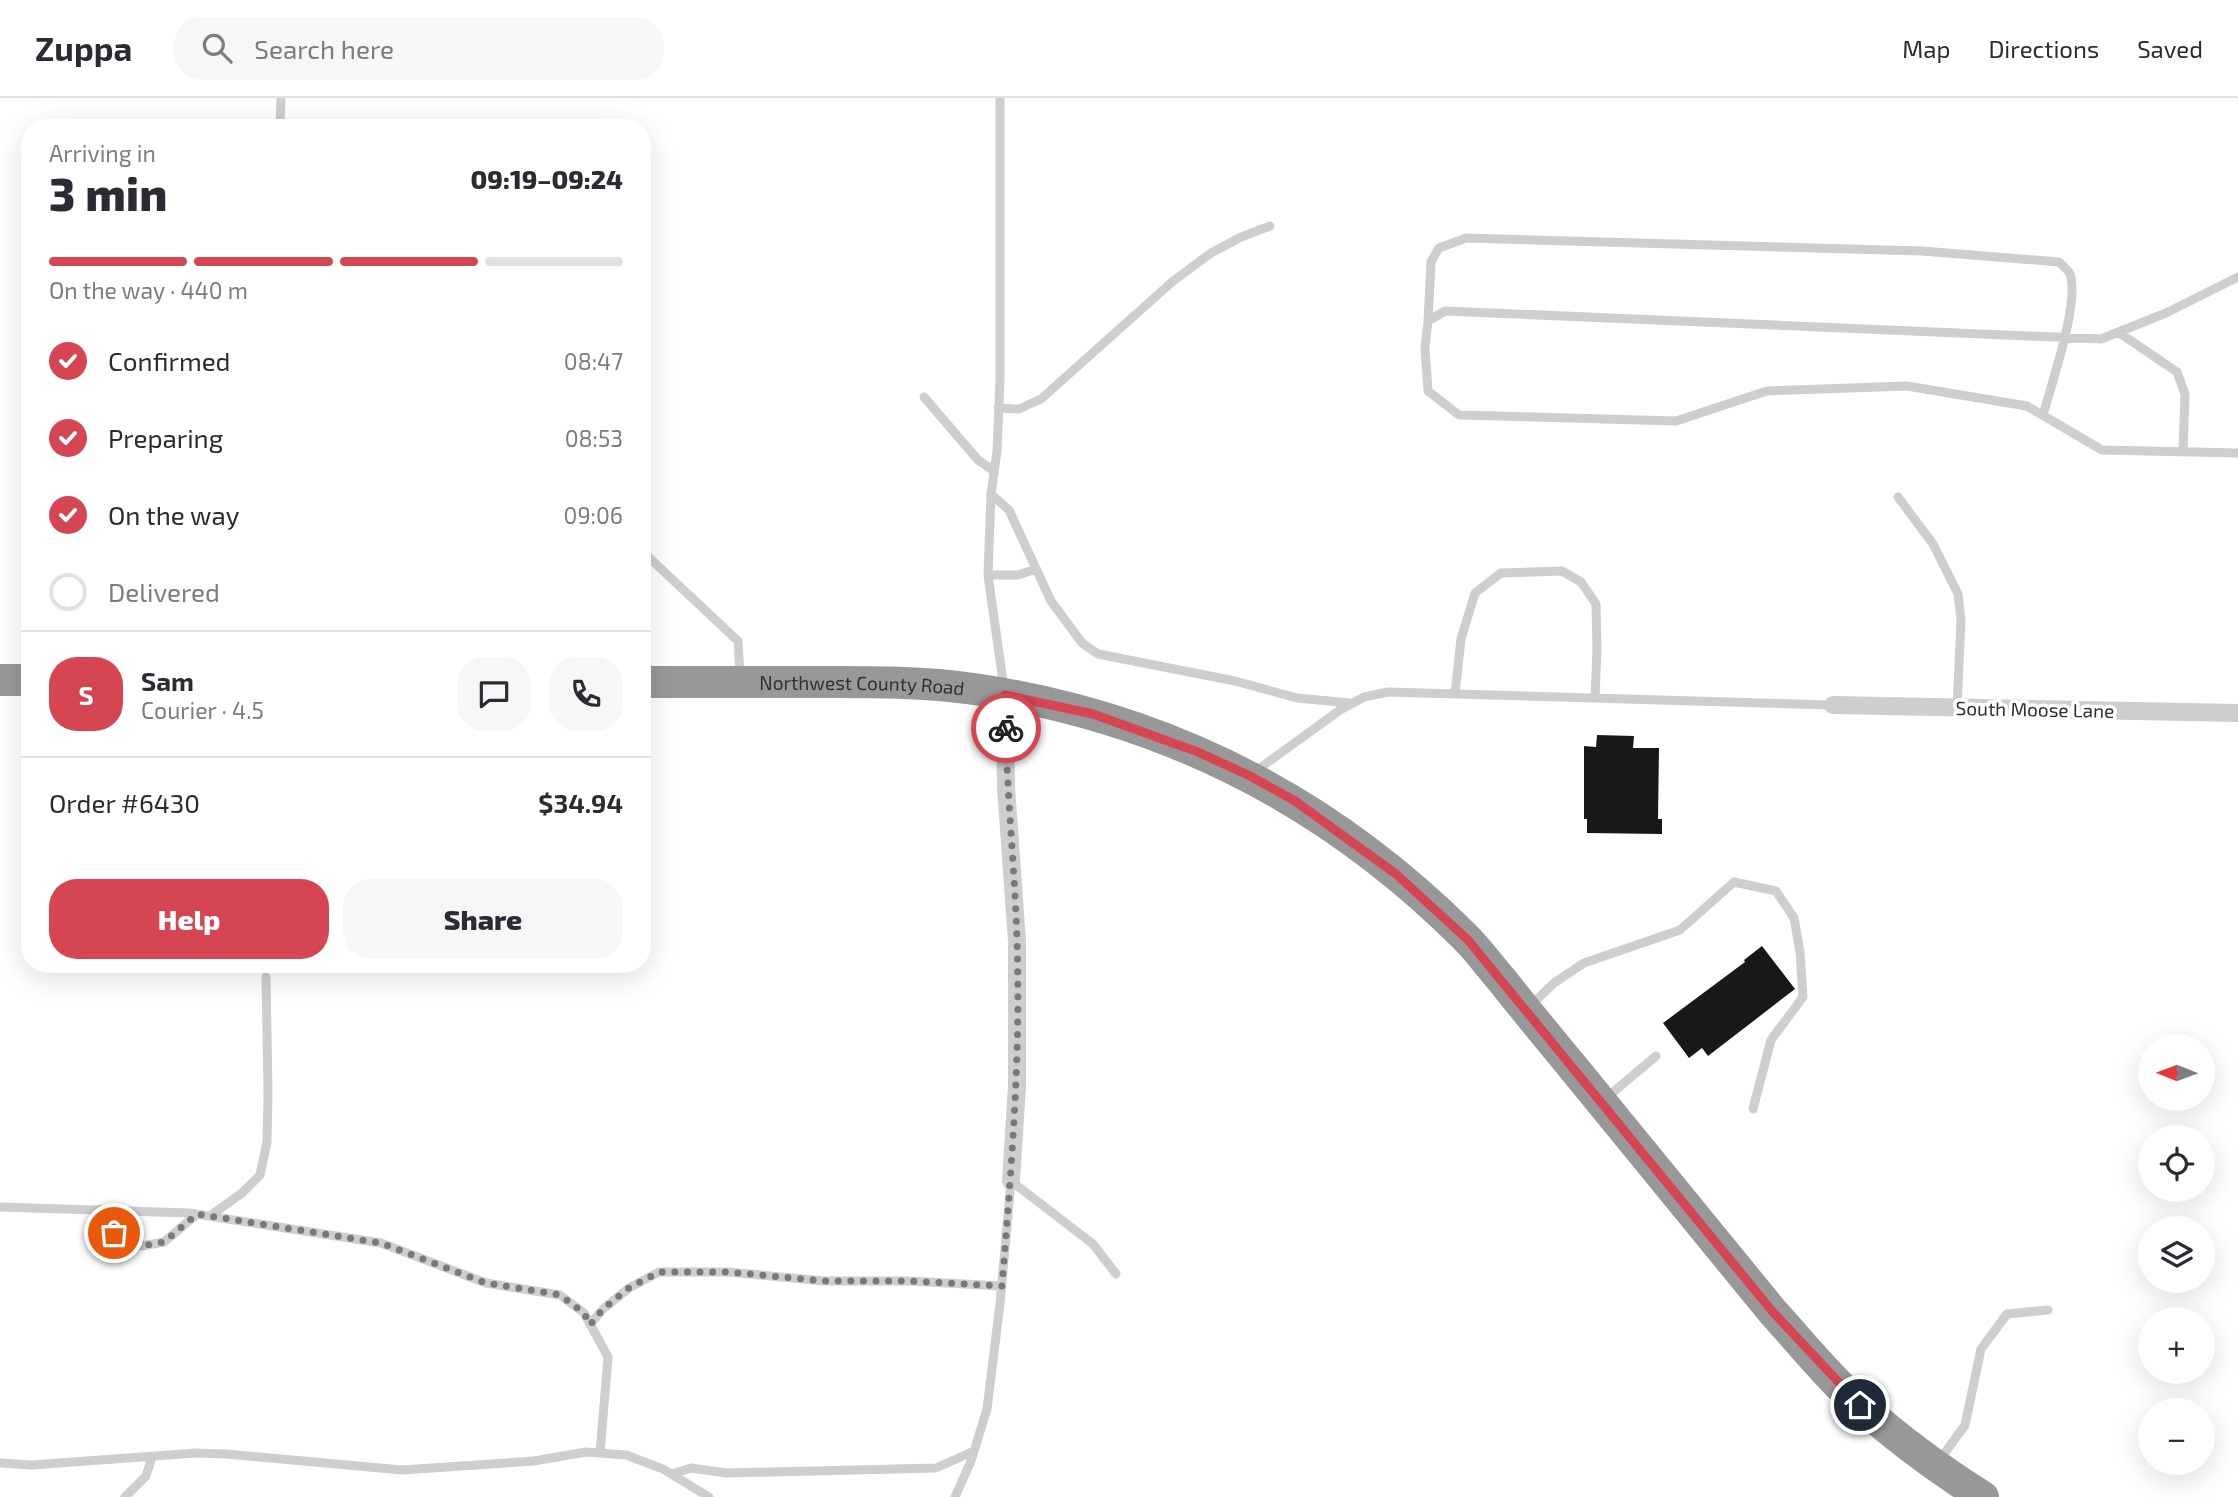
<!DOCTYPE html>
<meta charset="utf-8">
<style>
:root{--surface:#fff;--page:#f7f7f7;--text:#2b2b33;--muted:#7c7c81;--line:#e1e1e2;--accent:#d54652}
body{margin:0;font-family:"Exo 2",sans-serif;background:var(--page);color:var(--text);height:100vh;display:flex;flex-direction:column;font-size:26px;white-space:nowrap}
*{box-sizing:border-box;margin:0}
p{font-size:23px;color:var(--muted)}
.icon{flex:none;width:38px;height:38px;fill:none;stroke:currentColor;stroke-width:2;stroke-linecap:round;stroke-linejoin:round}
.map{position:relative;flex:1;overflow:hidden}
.drawer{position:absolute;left:21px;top:21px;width:630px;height:854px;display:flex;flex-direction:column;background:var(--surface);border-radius:28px;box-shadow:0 7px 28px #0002}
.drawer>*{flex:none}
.needle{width:46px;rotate:271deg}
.buttons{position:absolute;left:2138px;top:936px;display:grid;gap:14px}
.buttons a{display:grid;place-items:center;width:77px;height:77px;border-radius:50%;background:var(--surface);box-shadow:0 7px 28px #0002;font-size:35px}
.pin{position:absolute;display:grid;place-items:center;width:60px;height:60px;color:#fff;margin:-30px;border:4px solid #fff;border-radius:50%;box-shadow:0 2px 7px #0007}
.courier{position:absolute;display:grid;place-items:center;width:70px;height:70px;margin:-35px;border:5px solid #d54652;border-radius:50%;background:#fff;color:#222;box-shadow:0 2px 9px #0007}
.head em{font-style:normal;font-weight:800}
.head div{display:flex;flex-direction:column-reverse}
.head{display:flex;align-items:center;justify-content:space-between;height:119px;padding:0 28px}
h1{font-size:46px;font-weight:800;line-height:52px}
.bar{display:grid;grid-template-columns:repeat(4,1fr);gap:10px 7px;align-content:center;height:84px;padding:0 28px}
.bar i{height:9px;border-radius:5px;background:var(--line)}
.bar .active{background:var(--accent)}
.bar p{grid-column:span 4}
.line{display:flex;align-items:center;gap:18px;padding:0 28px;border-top:2px solid var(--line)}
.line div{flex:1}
.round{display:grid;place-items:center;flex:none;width:74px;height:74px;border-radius:28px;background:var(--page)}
ol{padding:0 28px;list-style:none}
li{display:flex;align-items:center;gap:21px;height:77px}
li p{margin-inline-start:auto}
li .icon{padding:7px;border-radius:50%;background:var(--accent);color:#fff;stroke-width:4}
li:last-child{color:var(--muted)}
li i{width:38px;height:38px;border:4px solid var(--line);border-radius:50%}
.action{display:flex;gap:14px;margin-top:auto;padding:14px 28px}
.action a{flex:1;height:80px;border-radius:28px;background:var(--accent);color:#fff;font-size:28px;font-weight:800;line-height:80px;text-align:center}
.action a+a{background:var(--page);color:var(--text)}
header{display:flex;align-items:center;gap:42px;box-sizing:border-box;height:98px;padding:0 35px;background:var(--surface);border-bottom:2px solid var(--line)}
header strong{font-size:33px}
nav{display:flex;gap:38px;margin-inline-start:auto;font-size:24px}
.search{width:490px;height:63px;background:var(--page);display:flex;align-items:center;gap:18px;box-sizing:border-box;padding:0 24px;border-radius:28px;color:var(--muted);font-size:26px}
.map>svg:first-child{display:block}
.building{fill:#181818}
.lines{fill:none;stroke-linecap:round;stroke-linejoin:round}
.lane{stroke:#cecece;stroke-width:9}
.street{stroke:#cecece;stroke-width:18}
.highway{stroke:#989898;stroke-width:32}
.done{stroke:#797979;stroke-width:7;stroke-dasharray:0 12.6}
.route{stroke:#d54652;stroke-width:9}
.labels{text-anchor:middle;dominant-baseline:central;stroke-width:7;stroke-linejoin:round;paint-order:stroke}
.street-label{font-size:19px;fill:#313131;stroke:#fff}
</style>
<header>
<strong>Zuppa</strong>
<div class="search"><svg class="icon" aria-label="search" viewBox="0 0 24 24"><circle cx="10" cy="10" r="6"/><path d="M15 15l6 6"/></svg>Search here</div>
<nav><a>Map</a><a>Directions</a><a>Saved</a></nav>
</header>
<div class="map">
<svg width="2238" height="1399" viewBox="0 0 2238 1399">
<rect width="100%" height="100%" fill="#fff"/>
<!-- building -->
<path class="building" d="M1597,637L1634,638L1633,650H1659L1658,721H1662V736L1587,735V721H1584V648L1596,649Z
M1762,848L1795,891L1708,958L1702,950L1689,960L1663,925L1745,864L1744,862Z"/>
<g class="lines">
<!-- lane -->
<path class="lane" d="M1000,0V282L997,353L991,396L988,477L1004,591
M280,30L281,0
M2238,179L2166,215L2101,241L1445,213L1428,223L1425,250L1428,293L1459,317L1676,323L1767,293L1907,288L2027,308L2102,352L2238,355
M1428,223L1431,164L1439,150L1466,140L1922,153L2059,164C2062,167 2068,172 2070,176C2080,204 2051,287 2043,317
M2118,234L2177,274L2185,296L2183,354
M924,299L978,362L994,373
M998,310L1019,311L1041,301L1172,184L1211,155L1241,139L1270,128
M991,396L1009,412L1051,503L1082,545L1098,556L1235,583L1297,600L1350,605
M1898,399L1933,446L1958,496L1961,522L1957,610
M642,453L738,543L740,578
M988,477H1018L1036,471
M1455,596L1461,541L1475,495L1501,475L1562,473L1581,484L1596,506L1597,552L1595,600
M1253,675L1340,612L1364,599L1388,594L1833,607
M1530,908L1554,885L1584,865L1680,832L1734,784L1776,793L1794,820L1800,854L1803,899L1771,942L1753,1011
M1605,1001L1656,958
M1011,1083L1093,1146L1116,1176
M0,1109L189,1115L381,1145L486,1185L560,1197L584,1215L608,1259L600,1355
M101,1111L114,1135L142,1148L164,1144L197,1116
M210,1118L242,1095L260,1077L267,1044L268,995L266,879
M590,1227L603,1211L629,1190L659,1174H728L824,1183H909L1002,1188
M1939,1363L1965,1327L1981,1251L2007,1216L2048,1212
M0,1365L32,1367L196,1355L226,1356L402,1372L534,1363L586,1354L626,1357L663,1371L709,1399
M672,1376L691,1370L726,1375L936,1370L974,1353
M125,1399L146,1378L152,1359
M955,1399L971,1363L987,1311L1000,1206L1011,1083"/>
<!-- street -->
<path class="street" d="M1005,597L1006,689L1017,843V988L1011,1083
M1833,607L2238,615"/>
<!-- highway -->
<g class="highway">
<path d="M0,582H30"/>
<path id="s1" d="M642,584C698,584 753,584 808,584C863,584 919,583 974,591C1165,619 1329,703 1465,839C1478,852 1489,867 1501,881C1524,910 1547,938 1571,967C1638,1049 1705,1131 1772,1213C1801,1245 1829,1280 1861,1308C1899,1342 1940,1372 1983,1399"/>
</g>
</g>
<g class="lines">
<!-- done -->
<path class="done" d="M114,1135L142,1148L164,1144L197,1116L381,1145L486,1185L560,1197L584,1215L590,1227L603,1211L629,1190L659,1174H728L824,1183H909L1002,1188C1011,1073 1021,958 1017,843C1015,772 1007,701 1006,630"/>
<!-- route -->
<path class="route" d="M1006,630L1005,597L1093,616L1198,654L1250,678L1295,703L1396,776L1468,842L1772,1213L1860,1307"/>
</g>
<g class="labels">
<!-- street labels -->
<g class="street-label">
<text stroke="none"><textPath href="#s1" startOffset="220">Northwest County Road</textPath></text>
<text transform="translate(2035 611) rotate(1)">South Moose Lane</text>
</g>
</g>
</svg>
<div class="buttons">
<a><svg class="needle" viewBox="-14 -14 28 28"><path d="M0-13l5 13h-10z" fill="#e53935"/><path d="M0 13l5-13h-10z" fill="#7c7c81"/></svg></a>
<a><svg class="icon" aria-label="locate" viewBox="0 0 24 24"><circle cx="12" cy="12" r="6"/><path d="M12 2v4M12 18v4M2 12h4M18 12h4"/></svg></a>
<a><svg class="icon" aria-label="layers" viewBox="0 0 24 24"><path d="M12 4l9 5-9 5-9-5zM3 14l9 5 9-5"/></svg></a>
<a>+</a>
<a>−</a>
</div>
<div class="pin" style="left:114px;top:1135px;background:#ea580c"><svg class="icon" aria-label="bag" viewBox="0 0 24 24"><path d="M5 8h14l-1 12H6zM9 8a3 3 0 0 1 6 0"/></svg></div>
<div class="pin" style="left:1860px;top:1307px;background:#1f2937"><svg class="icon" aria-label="home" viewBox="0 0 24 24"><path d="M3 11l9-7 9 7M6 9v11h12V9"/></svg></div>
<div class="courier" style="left:1006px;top:630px"><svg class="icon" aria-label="bike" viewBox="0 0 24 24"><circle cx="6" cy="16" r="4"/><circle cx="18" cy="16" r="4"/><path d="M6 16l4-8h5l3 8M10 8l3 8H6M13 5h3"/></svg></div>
<section class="drawer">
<div class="head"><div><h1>3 min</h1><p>Arriving in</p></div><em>09:19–09:24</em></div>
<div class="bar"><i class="active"></i><i class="active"></i><i class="active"></i><i></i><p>On the way · 440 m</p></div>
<ol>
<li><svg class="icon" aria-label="check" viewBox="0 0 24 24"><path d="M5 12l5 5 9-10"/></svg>Confirmed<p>08:47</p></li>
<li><svg class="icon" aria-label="check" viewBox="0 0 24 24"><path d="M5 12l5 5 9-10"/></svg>Preparing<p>08:53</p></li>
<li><svg class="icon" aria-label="check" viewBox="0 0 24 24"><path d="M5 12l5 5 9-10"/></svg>On the way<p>09:06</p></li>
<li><i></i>Delivered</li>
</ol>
<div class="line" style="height:126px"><b class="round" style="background:var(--accent);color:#fff">S</b><div><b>Sam</b><p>Courier · 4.5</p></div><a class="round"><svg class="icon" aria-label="chat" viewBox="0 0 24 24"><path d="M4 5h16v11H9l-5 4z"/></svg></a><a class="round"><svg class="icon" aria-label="phone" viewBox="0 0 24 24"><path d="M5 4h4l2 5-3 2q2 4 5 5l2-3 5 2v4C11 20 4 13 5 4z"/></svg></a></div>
<div class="line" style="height:91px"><div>Order #6430</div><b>$34.94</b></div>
<div class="action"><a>Help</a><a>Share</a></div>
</section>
</div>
